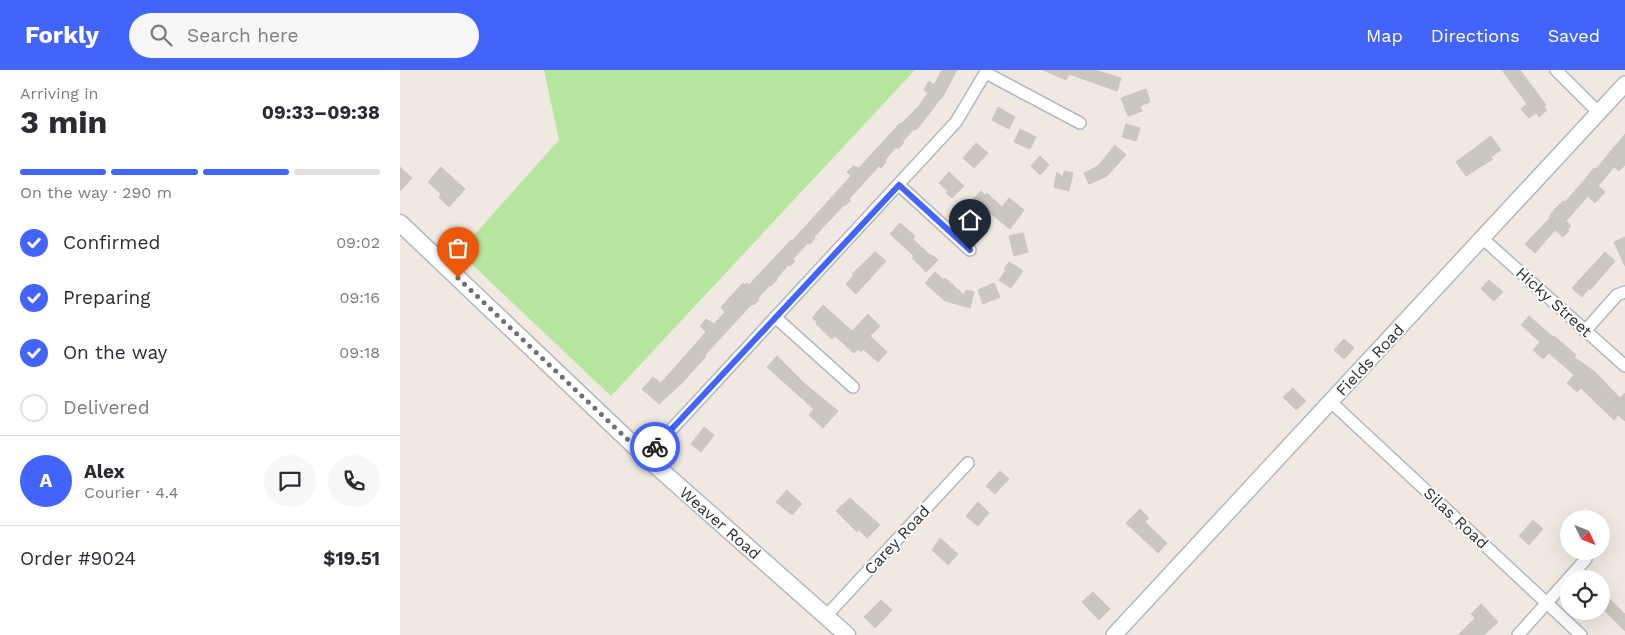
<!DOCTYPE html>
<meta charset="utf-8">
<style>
:root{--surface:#fff;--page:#f7f7f7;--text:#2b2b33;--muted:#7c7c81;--line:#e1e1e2;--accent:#4264fb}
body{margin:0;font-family:"Work Sans",sans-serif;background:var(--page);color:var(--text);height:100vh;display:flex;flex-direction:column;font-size:19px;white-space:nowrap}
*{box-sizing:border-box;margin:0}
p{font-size:16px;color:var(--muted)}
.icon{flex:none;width:28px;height:28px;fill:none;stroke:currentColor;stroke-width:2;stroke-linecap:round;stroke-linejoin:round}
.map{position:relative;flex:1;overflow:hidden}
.side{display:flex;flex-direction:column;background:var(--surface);width:400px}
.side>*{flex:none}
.needle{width:32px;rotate:133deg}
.controls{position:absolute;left:1160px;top:440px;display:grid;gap:10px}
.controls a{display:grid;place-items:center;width:50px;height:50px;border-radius:50%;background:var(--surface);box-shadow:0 5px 20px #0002;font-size:25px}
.pin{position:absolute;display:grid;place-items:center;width:42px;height:42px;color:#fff;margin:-51px -21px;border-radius:50% 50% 50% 0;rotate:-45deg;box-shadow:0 0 5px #0007}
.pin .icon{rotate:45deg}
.courier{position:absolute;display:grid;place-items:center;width:50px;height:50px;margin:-25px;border:4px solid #4264fb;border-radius:50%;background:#fff;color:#222;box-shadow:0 1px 6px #0007}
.summary em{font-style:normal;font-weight:700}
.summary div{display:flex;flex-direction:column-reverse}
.summary{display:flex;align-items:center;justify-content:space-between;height:85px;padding:0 20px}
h1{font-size:32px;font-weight:700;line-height:38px}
.bar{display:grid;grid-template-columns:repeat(4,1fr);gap:8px 5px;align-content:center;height:60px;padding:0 20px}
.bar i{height:6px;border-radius:4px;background:var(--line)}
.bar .selected{background:var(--accent)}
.bar p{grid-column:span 4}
.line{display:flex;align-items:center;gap:12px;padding:0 20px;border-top:1px solid var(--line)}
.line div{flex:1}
.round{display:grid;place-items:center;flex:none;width:52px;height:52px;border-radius:26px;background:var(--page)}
ol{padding:0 20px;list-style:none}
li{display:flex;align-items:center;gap:15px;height:55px}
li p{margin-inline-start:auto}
li .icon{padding:5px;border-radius:50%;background:var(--accent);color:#fff;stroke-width:4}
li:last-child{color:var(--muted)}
li i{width:28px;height:28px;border:2px solid var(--line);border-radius:50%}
header{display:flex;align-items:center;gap:30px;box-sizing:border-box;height:70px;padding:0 25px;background:var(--accent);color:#fff}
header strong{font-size:24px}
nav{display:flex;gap:28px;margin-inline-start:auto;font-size:18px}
.search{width:350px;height:45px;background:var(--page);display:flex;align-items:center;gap:12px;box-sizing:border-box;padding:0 18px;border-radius:28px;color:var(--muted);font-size:19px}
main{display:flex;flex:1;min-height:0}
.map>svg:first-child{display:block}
.green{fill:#b6e59e}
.building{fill:#cbc7bf;stroke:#cbc5ba}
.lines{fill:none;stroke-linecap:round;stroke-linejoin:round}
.minor-casing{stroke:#b4b7c1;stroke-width:14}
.tertiary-casing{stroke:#b4b7c1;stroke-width:18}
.secondary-casing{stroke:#b4b7c1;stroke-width:19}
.minor{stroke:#fff;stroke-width:11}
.tertiary{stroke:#fff;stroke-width:15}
.secondary{stroke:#fff;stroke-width:16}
.done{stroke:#726f6d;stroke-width:5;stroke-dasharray:0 9}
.route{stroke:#4264fb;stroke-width:6}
.labels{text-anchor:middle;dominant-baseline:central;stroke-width:4;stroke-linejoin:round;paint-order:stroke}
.street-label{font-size:16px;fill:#2e2e2e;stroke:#fff}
</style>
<header>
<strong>Forkly</strong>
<div class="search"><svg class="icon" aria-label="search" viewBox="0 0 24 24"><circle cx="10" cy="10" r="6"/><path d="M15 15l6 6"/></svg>Search here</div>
<nav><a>Map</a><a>Directions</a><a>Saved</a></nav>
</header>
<main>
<section class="side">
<div class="summary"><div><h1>3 min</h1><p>Arriving in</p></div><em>09:33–09:38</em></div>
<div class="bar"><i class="selected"></i><i class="selected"></i><i class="selected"></i><i></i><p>On the way · 290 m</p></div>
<ol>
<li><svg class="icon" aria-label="check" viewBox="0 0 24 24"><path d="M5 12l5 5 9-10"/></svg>Confirmed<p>09:02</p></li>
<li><svg class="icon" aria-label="check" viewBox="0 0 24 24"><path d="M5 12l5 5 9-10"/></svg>Preparing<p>09:16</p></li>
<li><svg class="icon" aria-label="check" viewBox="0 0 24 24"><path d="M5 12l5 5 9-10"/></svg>On the way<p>09:18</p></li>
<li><i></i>Delivered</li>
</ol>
<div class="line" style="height:90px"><b class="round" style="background:var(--accent);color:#fff">A</b><div><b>Alex</b><p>Courier · 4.4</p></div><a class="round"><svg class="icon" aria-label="chat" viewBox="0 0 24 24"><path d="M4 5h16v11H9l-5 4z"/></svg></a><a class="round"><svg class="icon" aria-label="phone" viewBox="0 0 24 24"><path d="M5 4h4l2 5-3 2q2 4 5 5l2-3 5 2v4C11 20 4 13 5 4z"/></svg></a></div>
<div class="line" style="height:65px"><div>Order #9024</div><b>$19.51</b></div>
</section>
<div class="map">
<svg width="1225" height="565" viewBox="0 0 1225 565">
<rect width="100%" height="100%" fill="#efe9e1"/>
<!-- green -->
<path class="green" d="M144,0H515L211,326L59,182L159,70Z"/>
<!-- building -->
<path class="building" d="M542,0H557L542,28H541L525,49L516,60L514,59L502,72L504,73L498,79L496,77L485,90L486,92L481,98L479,96L449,129L451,130L445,136L444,135L414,167L415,168L410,174L408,173L393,189L395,191L390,196L388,195L376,209L377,210L371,216L370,215L358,228L359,230L354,235L352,234L305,285L306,286L282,313L259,334L242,319L253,307L261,313L306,262L300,256L306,249L314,254L325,242L321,237L343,213L345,215L347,213L349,215L391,170L392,171L451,106L447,102L453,96L459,98L500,53L501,54L519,36L528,23L524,20L529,11L534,15Z
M643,0H695L721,8L717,21L669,4L666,10Z
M1102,0H1120L1146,35L1144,37L1147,40L1139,47L1136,43L1129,48L1121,39L1127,34Z
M746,19L750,32L740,36L742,41L728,46L721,28Z
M598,37L615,47L609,59L592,50Z
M726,54L740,58L736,71L722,67Z
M620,59L636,67L630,79L614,72Z
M1225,64V95L1219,101L1214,97L1198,116L1205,122L1195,133L1188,126L1166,151L1171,156L1167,160L1169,161L1163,167L1155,160L1135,183L1125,174L1150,148L1149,147L1154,140L1163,131L1165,132L1181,114L1194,98L1196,99Z
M1091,66L1101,80L1091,87L1093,89L1066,106L1056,92Z
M576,73L588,83L574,98L563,88Z
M715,75L726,85L707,106L689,114L684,103L698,96Z
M640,86L649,95L640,105L631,96Z
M0,97L12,108L0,121Z
M41,97L65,119L49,137L39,127L41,124L28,112Z
M664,101L673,103L669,121L654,117L657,102L663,107Z
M549,102L564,116L552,128L546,123L548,121L539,113Z
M581,121L585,125L587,123L602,137L609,128L624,140L610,159L589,142L586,146L569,133Z
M500,153L515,166L513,169L531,186L532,185L538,190L526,202L512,188L514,186L490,164Z
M623,163L628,182L614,186L609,166Z
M1225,167V196L1214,172Z
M475,182L486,191L456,224L446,214L454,205L452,204Z
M1205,182L1215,191L1190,220L1189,218L1182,227L1172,218Z
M609,192L623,201L611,218L599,210L606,200L604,199Z
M535,202L544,210L545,208L564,225L566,220L574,222L570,238L545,231L525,213Z
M1089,210L1103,222L1094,231L1081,219Z
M594,213L600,227L583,234L578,220Z
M423,235L452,261L468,244L480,256L470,266L487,282L478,292L463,279L461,282L458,279L454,283L435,266L432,269L416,254L417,252L412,248Z
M1129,246L1153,267L1154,266L1167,277L1176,285L1174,287L1195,302L1220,328L1225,323V351L1218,345L1214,350L1181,318L1177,322L1167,313L1174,305L1149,283L1143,289L1133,280L1140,272L1121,255Z
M944,269L954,278L944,289L934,280Z
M377,286L404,313L438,341L423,358L409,345L414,339L367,297Z
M893,318L906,331L896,340L883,327Z
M304,357L314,365L301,382L291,374Z
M600,401L609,409L595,424L586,416Z
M387,420L402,434L392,445L376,432Z
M450,428L480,455L467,468L459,460L457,462L436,441Z
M578,432L589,443L578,456L566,446Z
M740,439L749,448L745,452L767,473L758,483L726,453Z
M1133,450L1143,459L1129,475L1119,466Z
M540,468L558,484L548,495L532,480Z
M1201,521L1225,544V561L1201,537Z
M693,522L710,539L699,550L682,532Z
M481,530L492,540L475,558L464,547Z
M1081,534L1098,552L1084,565H1058L1075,548L1071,544Z"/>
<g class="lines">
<defs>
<path id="minor" d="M1156,0L1199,43
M586,3L680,53
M499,115L570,180
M1082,168L1225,296
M375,247L453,317
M1185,261L1217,225L1225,222
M931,332L1181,565
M246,387L556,52L587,0
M426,546L568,393
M1118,565L1186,489"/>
<path id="tertiary" d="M714,565L1225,14"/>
<path id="secondary" d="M0,153L246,387L447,565"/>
</defs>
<!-- minor casing -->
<use href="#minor" class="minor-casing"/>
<!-- tertiary casing -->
<use href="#tertiary" class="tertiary-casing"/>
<!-- secondary casing -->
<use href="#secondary" class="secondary-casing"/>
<!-- minor -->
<use href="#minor" class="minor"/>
<!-- tertiary -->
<use href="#tertiary" class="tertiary"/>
<!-- secondary -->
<use href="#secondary" class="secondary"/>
</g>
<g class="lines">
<!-- done -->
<path class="done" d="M58,208L246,387L255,377"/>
<!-- route -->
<path class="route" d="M255,377L499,115L570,180"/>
</g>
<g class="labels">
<!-- street labels -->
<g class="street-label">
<text transform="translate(1154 232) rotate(42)">Hicky Street</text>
<text transform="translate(970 290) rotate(-47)">Fields Road</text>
<text transform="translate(1056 448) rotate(43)">Silas Road</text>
<text transform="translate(320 453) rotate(41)">Weaver Road</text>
<text transform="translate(497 470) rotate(-47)">Carey Road</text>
</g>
</g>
</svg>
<div class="controls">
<a><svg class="needle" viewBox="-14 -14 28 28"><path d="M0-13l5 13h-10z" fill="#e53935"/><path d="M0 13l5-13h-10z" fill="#7c7c81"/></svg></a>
<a><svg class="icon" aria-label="locate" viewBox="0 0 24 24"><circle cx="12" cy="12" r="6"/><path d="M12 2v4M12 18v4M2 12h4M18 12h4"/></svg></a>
</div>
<div class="pin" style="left:58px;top:208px;background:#ea580c"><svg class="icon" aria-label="bag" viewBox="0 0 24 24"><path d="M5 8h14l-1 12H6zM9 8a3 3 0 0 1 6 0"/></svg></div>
<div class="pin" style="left:570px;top:180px;background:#1f2937"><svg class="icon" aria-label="home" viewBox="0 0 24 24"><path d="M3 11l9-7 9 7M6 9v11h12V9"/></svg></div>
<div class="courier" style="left:255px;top:377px"><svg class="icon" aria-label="bike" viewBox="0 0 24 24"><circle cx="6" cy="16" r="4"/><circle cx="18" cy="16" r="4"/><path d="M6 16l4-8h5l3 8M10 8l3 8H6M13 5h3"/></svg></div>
</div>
</main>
